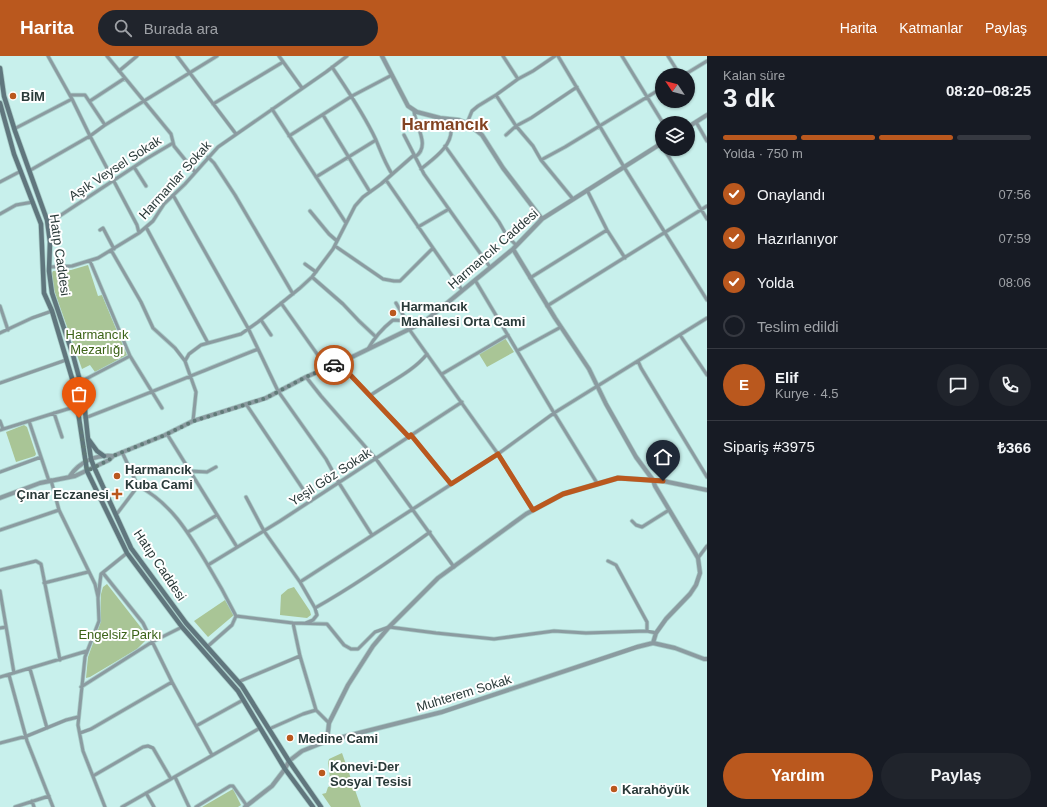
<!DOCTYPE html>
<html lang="tr">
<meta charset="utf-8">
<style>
:root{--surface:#171b24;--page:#20242c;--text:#f1f3f6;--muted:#9ea1a6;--line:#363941;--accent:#ba581e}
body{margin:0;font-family:Helvetica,sans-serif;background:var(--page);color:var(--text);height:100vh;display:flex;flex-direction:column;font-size:15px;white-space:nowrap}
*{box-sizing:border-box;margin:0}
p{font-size:13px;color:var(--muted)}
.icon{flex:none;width:22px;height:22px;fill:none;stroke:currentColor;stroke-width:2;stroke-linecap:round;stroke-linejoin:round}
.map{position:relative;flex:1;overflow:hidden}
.side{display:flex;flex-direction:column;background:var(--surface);width:340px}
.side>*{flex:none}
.needle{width:26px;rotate:305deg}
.buttons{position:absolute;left:655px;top:12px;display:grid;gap:8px}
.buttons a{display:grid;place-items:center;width:40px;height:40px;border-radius:50%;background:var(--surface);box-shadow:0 1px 3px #0004;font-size:20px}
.pin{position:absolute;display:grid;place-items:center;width:34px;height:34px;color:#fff;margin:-41px -17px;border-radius:50% 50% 50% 0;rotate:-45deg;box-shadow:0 0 4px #0007}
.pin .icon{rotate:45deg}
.courier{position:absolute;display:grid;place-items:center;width:40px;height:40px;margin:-20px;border:3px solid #ba581e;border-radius:50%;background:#fff;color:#222;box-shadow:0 1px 5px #0007}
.summary em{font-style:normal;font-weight:700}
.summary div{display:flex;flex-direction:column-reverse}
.summary{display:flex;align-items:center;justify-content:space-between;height:68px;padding:0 16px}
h1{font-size:26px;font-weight:700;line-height:30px}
.bar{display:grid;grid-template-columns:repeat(4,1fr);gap:6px 4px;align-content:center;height:48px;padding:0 16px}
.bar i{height:5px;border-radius:3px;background:var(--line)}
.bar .on{background:var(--accent)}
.bar p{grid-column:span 4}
.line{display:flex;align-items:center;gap:10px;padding:0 16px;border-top:1px solid var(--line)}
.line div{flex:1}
.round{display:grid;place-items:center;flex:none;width:42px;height:42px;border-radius:21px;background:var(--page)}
ol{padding:0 16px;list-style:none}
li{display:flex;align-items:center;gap:12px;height:44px}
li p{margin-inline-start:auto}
li .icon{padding:4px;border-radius:50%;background:var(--accent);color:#fff;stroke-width:4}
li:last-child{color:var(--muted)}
li i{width:22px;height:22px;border:2px solid var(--line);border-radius:50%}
.action{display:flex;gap:8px;margin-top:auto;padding:8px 16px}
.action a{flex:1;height:46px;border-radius:24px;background:var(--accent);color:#fff;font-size:16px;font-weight:700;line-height:46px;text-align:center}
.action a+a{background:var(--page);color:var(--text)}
header{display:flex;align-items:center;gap:24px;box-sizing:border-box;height:56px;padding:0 20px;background:var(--accent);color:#fff}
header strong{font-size:19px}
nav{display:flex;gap:22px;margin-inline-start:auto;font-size:14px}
.search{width:280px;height:36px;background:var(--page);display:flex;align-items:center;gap:10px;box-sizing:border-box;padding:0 14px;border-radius:22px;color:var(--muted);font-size:15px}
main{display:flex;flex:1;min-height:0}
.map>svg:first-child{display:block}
.green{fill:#a9c596}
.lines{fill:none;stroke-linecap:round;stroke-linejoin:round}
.minor-casing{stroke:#a8ccc8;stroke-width:4.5}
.tertiary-casing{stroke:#a8ccc8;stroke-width:5.5}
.secondary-casing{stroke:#a8ccc8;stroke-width:6}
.minor{stroke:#8b9ba0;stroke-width:3}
.tertiary{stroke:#8b9ba0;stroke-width:4}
.secondary{stroke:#60767d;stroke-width:4.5}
.done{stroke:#617a78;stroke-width:4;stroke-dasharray:0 7.2}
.route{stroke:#ba581e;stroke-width:5}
.poi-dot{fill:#ba581e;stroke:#fff;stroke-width:1.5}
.labels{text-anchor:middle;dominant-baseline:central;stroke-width:4;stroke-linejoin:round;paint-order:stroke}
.poi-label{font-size:13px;font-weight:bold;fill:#2a3a39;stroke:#fff;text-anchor:start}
.street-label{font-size:13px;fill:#2a3a39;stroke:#fff}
.park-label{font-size:13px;fill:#3c6318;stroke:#fff}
.district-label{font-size:17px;font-weight:bold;fill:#834321;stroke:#fff}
</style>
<header>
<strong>Harita</strong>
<div class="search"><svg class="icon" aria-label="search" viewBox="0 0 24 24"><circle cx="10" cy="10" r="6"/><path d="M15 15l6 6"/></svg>Burada ara</div>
<nav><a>Harita</a><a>Katmanlar</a><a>Paylaş</a></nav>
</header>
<main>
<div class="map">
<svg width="707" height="751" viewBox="0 0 707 751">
<rect width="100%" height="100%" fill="#c8f0ec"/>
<!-- green -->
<path class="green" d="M88,209L98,240L102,239L127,299L95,316L90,309L82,313L54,234L51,219L53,215L71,214Z
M505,282L514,296L487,311L479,298Z
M24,369L27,371L36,398L35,400L16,406L6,376Z
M107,528L146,578L147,583L137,593L90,621L86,622L88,601L100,568L101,538L103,531Z
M294,531L310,555L311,559L307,562L280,559L281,539L288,533Z
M225,544L234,559L208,581L194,565Z
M342,697L361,751H331L322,738L326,737L328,731L331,730L328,707L329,703Z
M233,733L241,749L238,751H202Z"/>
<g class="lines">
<defs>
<path id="minor" d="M107,0L171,78L174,90L195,116
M177,0L236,78
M279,0L302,32
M503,0L518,23
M558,0L624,111L707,244
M622,0L663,67
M668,0L680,19
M332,11C348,35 364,58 376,84C381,96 385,107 392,118
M119,15L137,0
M684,19L707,5
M70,39H85L105,69
M496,39L516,70L533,90L541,104L573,143
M72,43L90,80L137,169L139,177
M90,45L125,22
M213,48L283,6
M272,53L346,167
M414,54C414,68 432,90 415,101
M323,59L370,136
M696,66L707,85
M467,67L472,55L478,50L496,39L518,23L533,15L555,0
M14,73L72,43L48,0
M404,79L424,118L490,211
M506,79L516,70L531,62L577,31
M289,80L352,40L392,19
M445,90L499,166L507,180L516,189
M664,93L707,163
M208,101L214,107L235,139L293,238
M541,104L565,91L662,32
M134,111L146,130
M421,113C433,103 453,90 451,72C450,69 448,65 447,63
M29,115L90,80L105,69L217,0
M316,121L376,84
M386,124L462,234
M0,126L21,115
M587,134L607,174L625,202
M173,139L248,272L278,335L326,403L339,427L372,479
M310,155L329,178L337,185
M0,158L16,149L33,146
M47,164L55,163L146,103L173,87
M146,171L208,287
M418,171L449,153
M100,174L103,172L114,193
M335,190L383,223L394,225H400L433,192
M111,194L141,246L153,272L175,292L185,305L196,336L193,365
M90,205L130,300L162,352
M305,208L316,216
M49,211L72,210L98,202L139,177L153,165L164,148L185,128L218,91L326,16L347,0
M312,221L343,248L359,265L376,281
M530,222L607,174
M475,224L554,357L597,427
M281,247L327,312
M396,247L406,264
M0,250L8,274
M547,250L707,150
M261,264L271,279
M409,273L498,398L533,454
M0,277L32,262L52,255
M680,279L707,319
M368,293C374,282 383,272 393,264L424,266
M517,295L561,271
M185,305L189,298L201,289L241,278L258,266L300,232L312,221L333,193L355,150L363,141L381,128L414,99
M638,305L641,312L707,421
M339,307L409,381
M442,318L508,279
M306,321L321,340L376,403L454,511
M80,326L130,300
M0,327L66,304
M371,339C388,327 414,315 427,298
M246,348L311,445
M54,357L62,381
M85,362C143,340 200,316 258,293
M0,365L3,373
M29,365L49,425
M0,374L77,350
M167,378L237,491
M411,379L451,428
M190,415L207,416L216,411
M0,416L41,401
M51,424L59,454L95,528L98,541
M138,430C170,446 188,476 206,506C217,524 227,542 236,560L232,569L207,591
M246,441L264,475L300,526L315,552L317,559L313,564L306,567
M116,459L138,430L122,396
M632,465L636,469L642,471L669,454
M0,474L59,454
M188,476L217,459
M698,502L707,490
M608,505L616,509L647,566V575
M208,509L280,465L462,346
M0,514L36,505L41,508L60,604
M103,517L143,567L172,626L212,699
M300,526L498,398L554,357L707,262
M44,527L88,516
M0,535L14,617
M315,552C356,529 393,503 430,476
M236,560L293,567L327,568L344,589L351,593H358L375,576L389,571L436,577L494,583L554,575L586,577L647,575L656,577
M293,567L300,600L316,654L329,667
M0,572L6,571
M30,613L47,672
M9,619L27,685L53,751
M0,621L87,595
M238,626L300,600
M81,631L152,586L182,571
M196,670L243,644
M269,673L303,658L316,654
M80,677L91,673L172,626
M0,687L27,680L66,664L78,661
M93,720L143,691L148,690L153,692L171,723
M175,721L189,751
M146,737L154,751
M32,745L34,751
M15,751L49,740
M105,751L83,695L78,669L85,601L99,565L98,542L101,518L127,497
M122,751L260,672
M196,751L230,730H233L247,750"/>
<path id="tertiary" d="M382,0L408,50L417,56L440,62L459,64L467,67L482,79L503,112L542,163
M688,71L707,59
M513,193L555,262L589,313L606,348L636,401L653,424L655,430L698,502L700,517L696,529L690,538L666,563L656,577L653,587
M70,420C79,406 97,398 113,400
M0,442L40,427L75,420L109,404L113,400L165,379L193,365L266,342L306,321L352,301L424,266L513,193L542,163L662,87
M327,685L329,667L348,629L373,590L389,571L438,522L526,458L563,438L618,422L663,425L707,434
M245,751L272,730L285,713L289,705L302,695L327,685L442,656L637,591L653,587L675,592L704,603H707"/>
<path id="secondary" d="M0,12L4,40L15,75L47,164L50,186L49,215L52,237L73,299L83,336L88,383L91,403L94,411L131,492L186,567L242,630L289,705L321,751
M0,47L14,98L41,168L44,237L52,255L74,329L87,415L127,497L182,571L238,635L285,713L313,751
M89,384L97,395L104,400"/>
</defs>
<!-- minor casing -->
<use href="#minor" class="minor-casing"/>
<!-- tertiary casing -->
<use href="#tertiary" class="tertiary-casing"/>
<!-- secondary casing -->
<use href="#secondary" class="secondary-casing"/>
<!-- minor -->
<use href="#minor" class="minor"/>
<!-- tertiary -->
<use href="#tertiary" class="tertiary"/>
<!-- secondary -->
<use href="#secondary" class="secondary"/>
</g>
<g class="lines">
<!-- done -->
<path class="done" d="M79,362L87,415L109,404L113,400L165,379L194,365L266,342L306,321L334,309"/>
<!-- route -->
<path class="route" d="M334,309L339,307L409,381L411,379L451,428L498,398L533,454L563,438L618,422L663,425"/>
</g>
<!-- markers -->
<g class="poi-dot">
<circle cx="13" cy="40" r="4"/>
<circle cx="393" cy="257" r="4"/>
<circle cx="117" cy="420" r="4"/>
<path d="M115 432h4v4h4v4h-4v4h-4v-4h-4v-4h4z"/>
<circle cx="290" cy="682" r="4"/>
<circle cx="322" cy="717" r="4"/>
<circle cx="614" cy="733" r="4"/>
</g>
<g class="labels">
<!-- poi labels -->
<g class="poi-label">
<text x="21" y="40">BİM</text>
<text x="401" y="250">Harmancık<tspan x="401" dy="15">Mahallesi Orta Cami</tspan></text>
<text x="125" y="413">Harmancık<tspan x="125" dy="15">Kuba Cami</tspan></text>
<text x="109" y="438" text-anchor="end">Çınar Eczanesi</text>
<text x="298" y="682">Medine Cami</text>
<text x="330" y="710">Konevi-Der<tspan x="330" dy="15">Sosyal Tesisi</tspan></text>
<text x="622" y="733">Karahöyük</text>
</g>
<!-- street labels -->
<g class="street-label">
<text transform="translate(115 112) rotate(-33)">Aşık Veysel Sokak</text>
<text transform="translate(175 124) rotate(-48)">Harmanlar Sokak</text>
<text transform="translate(493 193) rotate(-41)">Harmancık Caddesi</text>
<text transform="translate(60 199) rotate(82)">Hatıp Caddesi</text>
<text transform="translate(330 421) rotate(-33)">Yeşil Göz Sokak</text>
<text transform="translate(160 509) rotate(56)">Hatıp Caddesi</text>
<text transform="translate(464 637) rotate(-17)">Muhterem Sokak</text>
</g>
<!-- park labels -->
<g class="park-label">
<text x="97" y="278">Harmancık<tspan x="97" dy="15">Mezarlığı</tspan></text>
<text x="120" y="578">Engelsiz Parkı</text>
</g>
<!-- district labels -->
<g class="district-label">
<text x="445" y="68">Harmancık</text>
</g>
</g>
</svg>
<div class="buttons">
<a><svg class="needle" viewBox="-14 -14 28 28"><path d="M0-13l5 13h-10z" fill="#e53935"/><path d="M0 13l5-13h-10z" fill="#9ea1a6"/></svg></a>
<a><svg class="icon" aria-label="layers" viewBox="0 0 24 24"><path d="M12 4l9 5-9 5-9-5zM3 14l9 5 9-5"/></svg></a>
</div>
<div class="pin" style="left:79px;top:362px;background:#ea580c"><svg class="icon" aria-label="bag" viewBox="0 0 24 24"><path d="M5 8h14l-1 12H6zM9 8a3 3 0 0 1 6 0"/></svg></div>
<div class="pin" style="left:663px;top:425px;background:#1f2937"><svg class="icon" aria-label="home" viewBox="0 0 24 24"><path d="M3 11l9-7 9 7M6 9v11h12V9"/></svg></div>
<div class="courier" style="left:334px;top:309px"><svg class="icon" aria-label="car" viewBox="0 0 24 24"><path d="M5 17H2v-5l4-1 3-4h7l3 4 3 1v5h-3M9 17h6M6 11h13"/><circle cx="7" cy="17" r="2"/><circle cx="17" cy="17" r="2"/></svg></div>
</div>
<section class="side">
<div class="summary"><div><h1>3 dk</h1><p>Kalan süre</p></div><em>08:20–08:25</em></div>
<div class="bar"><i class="on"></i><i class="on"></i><i class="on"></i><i></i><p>Yolda · 750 m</p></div>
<ol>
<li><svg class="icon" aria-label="check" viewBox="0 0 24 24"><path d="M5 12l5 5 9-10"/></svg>Onaylandı<p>07:56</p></li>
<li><svg class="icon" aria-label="check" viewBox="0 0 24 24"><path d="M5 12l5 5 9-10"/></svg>Hazırlanıyor<p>07:59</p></li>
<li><svg class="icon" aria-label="check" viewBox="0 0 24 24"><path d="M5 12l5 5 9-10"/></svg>Yolda<p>08:06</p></li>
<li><i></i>Teslim edildi</li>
</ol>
<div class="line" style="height:72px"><b class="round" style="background:var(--accent);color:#fff">E</b><div><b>Elif</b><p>Kurye · 4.5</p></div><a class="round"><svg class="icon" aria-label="chat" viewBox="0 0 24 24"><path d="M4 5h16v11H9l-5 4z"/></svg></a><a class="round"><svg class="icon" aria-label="phone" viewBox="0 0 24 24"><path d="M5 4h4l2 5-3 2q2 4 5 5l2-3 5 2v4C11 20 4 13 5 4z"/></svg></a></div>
<div class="line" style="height:52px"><div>Sipariş #3975</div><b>₺366</b></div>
<div class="action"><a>Yardım</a><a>Paylaş</a></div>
</section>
</main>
